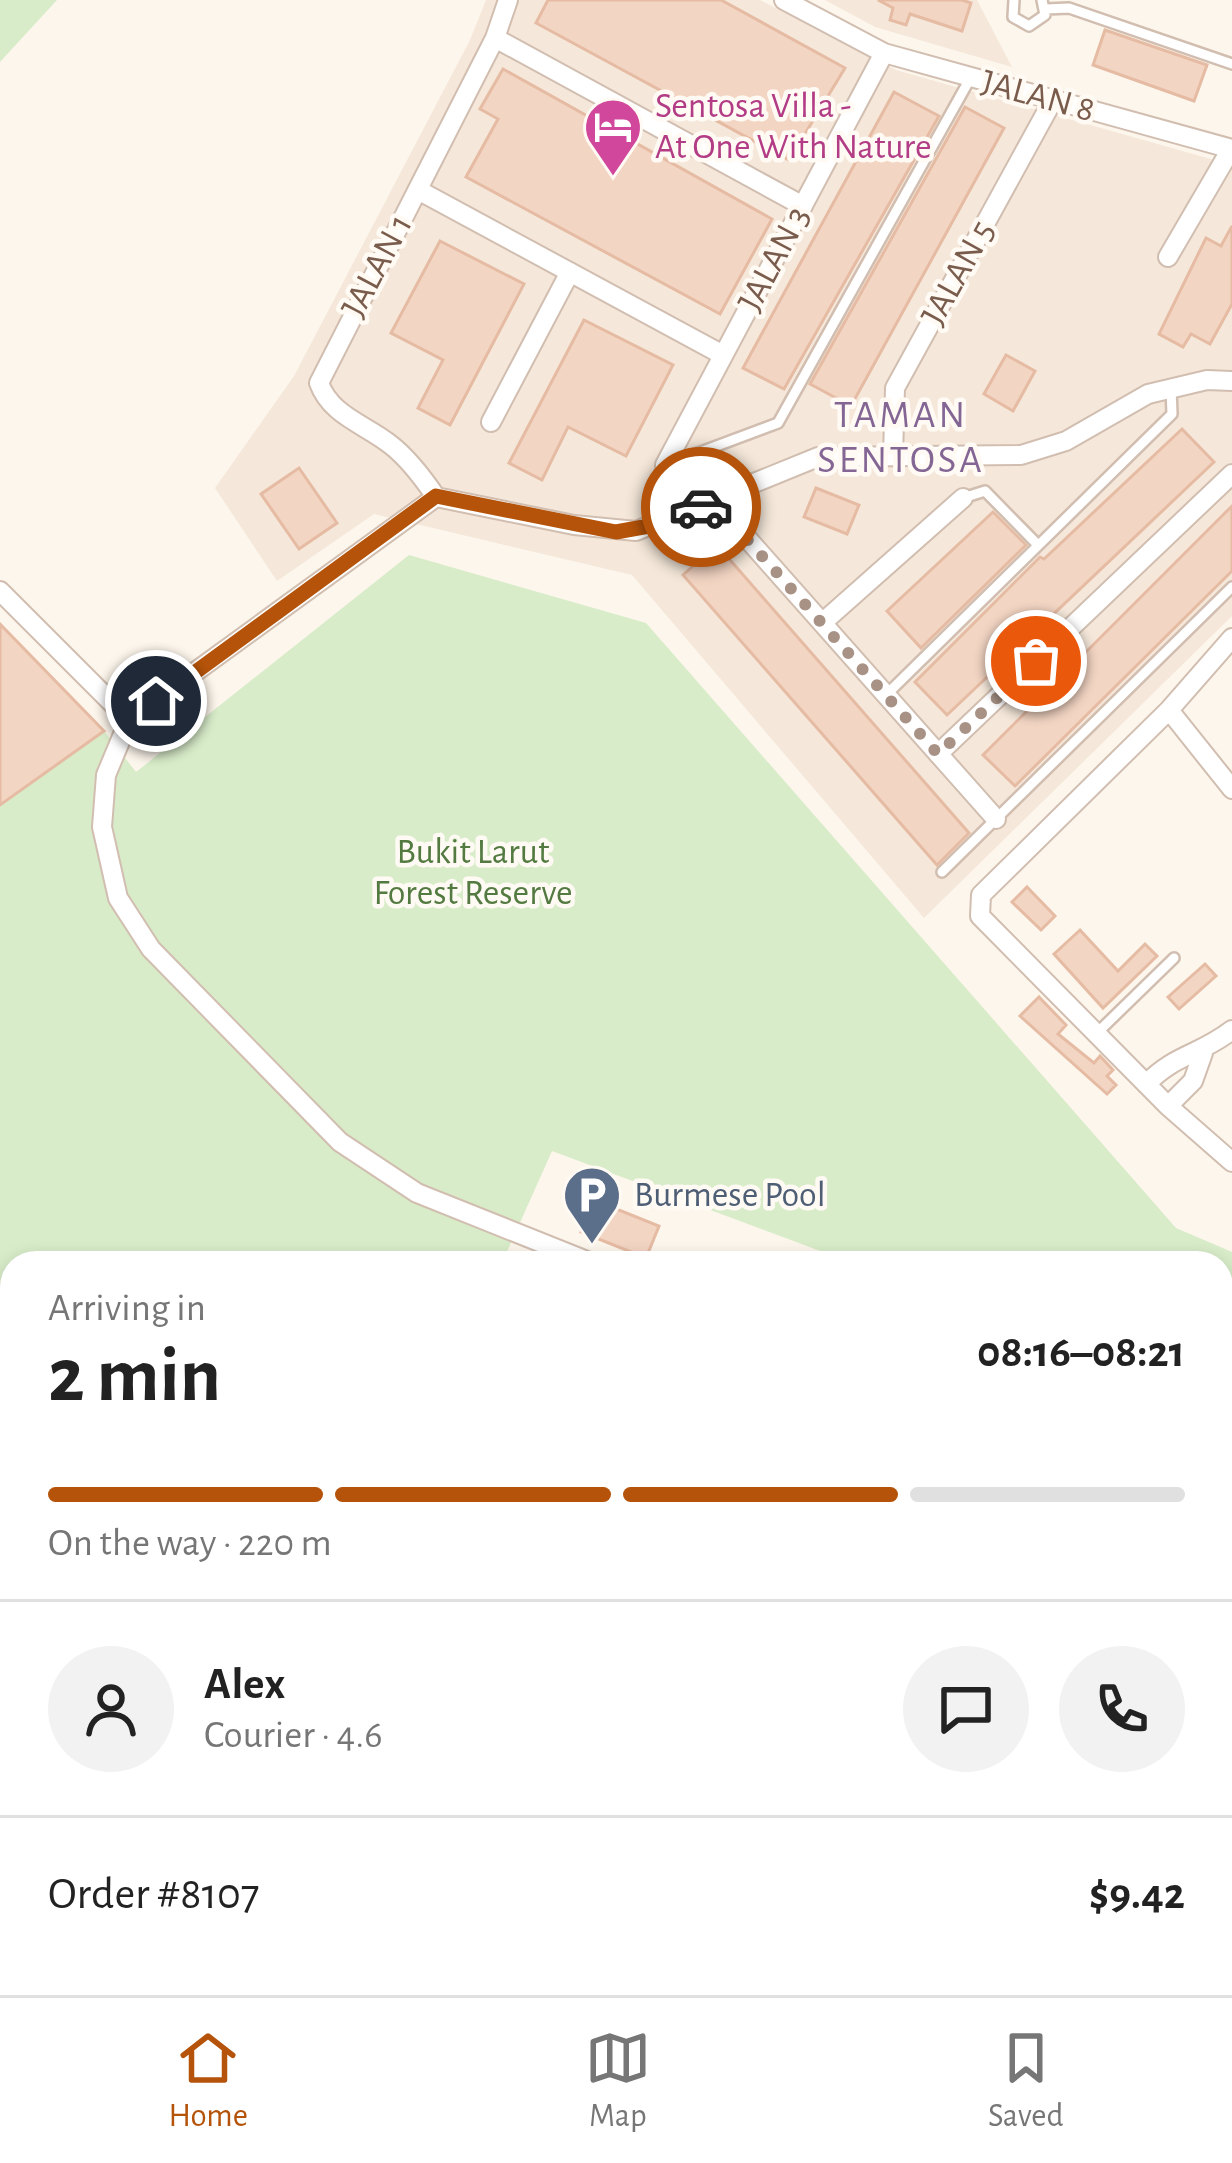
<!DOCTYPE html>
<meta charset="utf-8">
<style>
:root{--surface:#fff;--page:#f2f2f2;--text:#222;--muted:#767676;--line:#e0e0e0;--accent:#b45309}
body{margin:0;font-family:"Alegreya Sans",sans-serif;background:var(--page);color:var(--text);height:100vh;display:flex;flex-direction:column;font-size:45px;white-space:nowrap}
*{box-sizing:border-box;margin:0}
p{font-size:39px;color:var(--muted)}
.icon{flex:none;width:66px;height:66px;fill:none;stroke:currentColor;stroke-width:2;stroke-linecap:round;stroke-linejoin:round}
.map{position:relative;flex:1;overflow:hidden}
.side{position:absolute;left:0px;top:1251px;width:1233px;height:744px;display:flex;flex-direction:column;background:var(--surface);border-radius:36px 36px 0 0;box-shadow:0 6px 18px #0003}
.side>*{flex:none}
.pin{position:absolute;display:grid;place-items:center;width:102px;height:102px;color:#fff;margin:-51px;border:6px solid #fff;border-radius:50%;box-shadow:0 3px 12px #0007}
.courier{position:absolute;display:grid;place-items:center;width:120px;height:120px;margin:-60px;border:9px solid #b45309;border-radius:50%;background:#fff;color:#222;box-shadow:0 3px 15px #0007}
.head em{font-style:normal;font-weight:700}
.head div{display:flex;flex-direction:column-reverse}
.head{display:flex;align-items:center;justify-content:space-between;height:204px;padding:0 48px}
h1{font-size:78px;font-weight:700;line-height:90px}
.bar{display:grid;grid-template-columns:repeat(4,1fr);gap:18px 12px;align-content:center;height:144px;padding:0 48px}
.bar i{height:15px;border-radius:9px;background:var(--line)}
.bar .active{background:var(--accent)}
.bar p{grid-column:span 4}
.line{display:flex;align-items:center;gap:30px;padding:0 48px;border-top:3px solid var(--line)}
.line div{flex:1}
.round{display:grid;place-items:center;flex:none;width:126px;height:126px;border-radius:63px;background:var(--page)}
.tabs{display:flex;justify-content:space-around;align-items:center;height:168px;border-top:3px solid var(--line);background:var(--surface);font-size:33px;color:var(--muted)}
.tabs a{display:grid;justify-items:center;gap:6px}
.tabs .active{color:var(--accent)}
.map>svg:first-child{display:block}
.residential{fill:#f5e8da}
.education{fill:#f3e8fa}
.green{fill:#d8ecc9}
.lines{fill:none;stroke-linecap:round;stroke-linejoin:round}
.stream{stroke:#a5d3da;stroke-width:6}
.river{stroke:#bfe3e8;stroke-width:33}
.building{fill:#f3d5c3;stroke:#e6bba3;stroke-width:3}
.service-casing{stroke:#d1beb0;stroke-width:14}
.minor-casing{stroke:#d1beb0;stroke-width:22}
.path{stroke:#d9b8a5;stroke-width:3;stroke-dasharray:3 9;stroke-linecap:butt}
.service{stroke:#fff;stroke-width:9}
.minor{stroke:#fff;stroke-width:18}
.done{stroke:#a89285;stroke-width:12;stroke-dasharray:0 21.6}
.route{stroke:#b45309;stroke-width:15}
.labels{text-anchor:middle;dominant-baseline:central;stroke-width:9;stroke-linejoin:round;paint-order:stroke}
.street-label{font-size:36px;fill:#7a5c4d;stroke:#fffaf3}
.hotel-label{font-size:36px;fill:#b23c85;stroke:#fffaf3;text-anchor:start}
.park-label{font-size:36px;fill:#537a41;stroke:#fffaf3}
.service-label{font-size:36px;fill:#4e5e75;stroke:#fffaf3;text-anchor:start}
.neighbourhood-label{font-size:39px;letter-spacing:3px;fill:#846695;stroke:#fffaf3}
</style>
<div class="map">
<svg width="1232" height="1995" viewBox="0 0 1232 1995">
<rect width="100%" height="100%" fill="#fdf6ec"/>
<!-- residential -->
<path class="residential" d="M486,0H760L896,70L1232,165V616L924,918L632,575L374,514L277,581L215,488L294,376L470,40Z
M825,0H977L1012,67L875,27Z"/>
<!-- education -->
<path class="education" d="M0,1787H12V1983H716L699,1995H0Z"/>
<!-- green -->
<path class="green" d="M0,0H57L0,62Z
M409,555L646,623L1176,1228L1232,1252V1995H699L716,1983H1221V1263H837L839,1258L552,1151L502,1263H12V1670L0,1669V805L104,731L136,772Z"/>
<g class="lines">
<!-- stream -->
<path class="stream" d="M1221,1896L1232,1901"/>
<!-- river -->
<path class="river" d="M0,1726L12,1724"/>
</g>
<!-- building -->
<path class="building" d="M548,0H721L845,68L789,160L536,23Z
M878,0H962L971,3L962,31L910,14L906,25L890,20L893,8Z
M1105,30L1207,65L1194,101L1093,65Z
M503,69L772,219L720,314L466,177L498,119L480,109Z
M894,92L939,116L784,389L743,368Z
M965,107L1004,128L851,406L810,384Z
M1232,226V304L1210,344L1191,334L1183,347L1159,334L1206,238L1221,246Z
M440,241L524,284L450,425L418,408L443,360L391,333Z
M584,320L673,365L626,456L568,427L542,480L509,463Z
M1006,355L1035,371L1013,411L984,394Z
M1182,429L1214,462L947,715L915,682L1040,557L1044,559Z
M299,468L337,523L299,549L261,494Z
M816,488L859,505L847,534L804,517Z
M1232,506V571L1015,786L983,755Z
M993,512L1026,545L921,648L887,611Z
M717,545L969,833L937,865L683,575Z
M0,624L104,731L0,805Z
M1027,887L1055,916L1041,930L1012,902Z
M1080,930L1118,971L1145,944L1157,956L1103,1008L1054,954Z
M1205,964L1216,976L1179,1009L1168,997Z
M1039,997L1066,1025L1058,1034L1094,1063L1100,1056L1113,1070L1107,1076L1116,1085L1107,1094L1020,1016Z
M594,1200L659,1226L646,1258L581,1232Z"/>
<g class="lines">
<defs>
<path id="service" d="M1014,0L1013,17L1029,26L1045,15L1042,0
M1046,9L1069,8L1232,64
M671,463L778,423L971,77
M963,498L985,491L1038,545
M886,695L1172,414L1171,388
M942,872L1232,587
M1097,1033L1174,958"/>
<path id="minor" d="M784,0L884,53L1232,149
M495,38L803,206
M418,190L723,355
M1168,257L1231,149
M491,422L570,272
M893,455L895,388L1053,100
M665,465L884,53
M436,497C423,478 409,459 391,445C365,424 331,416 319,383L495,38L508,0
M714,501L996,819
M0,591L129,720
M822,623L963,498
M1232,638L1169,710L981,895L980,916L1168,1106L1232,1162
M1169,710L1232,789
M129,720L436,497L574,525L636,531L818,457L1021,455L1066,441L1148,394L1207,380L1232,381
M129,720L106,775L102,827L118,898L151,949L340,1142L417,1193L592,1263
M938,754L1232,474
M1146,1084C1177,1053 1198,1056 1232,1030
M1168,1106L1193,1081L1203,1053"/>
</defs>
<!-- service casing -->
<use href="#service" class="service-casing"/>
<!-- minor casing -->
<use href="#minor" class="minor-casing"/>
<!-- path -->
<path class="path" d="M1138,1983L1144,1995
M872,1995L878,1983"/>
<!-- service -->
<use href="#service" class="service"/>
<!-- minor -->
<use href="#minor" class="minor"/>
</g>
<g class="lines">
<!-- done -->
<path class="done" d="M701,507L714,502L938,754L1036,661"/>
<!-- route -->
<path class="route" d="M156,701L436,496L616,532L660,524L701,507"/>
</g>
<!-- icons -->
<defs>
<symbol id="hotel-pin" viewBox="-11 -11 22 30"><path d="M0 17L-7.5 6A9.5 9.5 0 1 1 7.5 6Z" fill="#d1479c" stroke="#fffaf3"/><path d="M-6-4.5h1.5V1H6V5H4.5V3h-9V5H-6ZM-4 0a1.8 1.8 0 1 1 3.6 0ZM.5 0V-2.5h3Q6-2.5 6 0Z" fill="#fff"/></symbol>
<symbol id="parking-pin" viewBox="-11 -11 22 30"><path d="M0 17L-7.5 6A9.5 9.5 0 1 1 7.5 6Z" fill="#5c6f8a" stroke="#fffaf3"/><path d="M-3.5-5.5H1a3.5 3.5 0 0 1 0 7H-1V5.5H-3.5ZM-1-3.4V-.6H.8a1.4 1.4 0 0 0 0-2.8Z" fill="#fff"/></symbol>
</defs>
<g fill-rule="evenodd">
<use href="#hotel-pin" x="580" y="94" width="66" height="90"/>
<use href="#parking-pin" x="559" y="1162" width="66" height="90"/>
</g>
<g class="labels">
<!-- street labels -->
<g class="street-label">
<text transform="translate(1038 96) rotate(15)">JALAN 8</text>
<text transform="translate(774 259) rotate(-62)">JALAN 3</text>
<text transform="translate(377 266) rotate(-62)">JALAN 1</text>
<text transform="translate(958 273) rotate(-61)">JALAN 5</text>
</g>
<!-- hotel labels -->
<g class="hotel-label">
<text x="655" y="106">Sentosa Villa -<tspan x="655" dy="41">At One With Nature</tspan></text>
</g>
<!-- park labels -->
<g class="park-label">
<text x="473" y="852">Bukit Larut<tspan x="473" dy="41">Forest Reserve</tspan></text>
</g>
<!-- service labels -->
<g class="service-label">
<text x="634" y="1195">Burmese Pool</text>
</g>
<!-- neighbourhood labels -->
<g class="neighbourhood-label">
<text x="901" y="415">TAMAN<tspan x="901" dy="45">SENTOSA</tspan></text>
</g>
</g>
</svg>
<div class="pin" style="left:1036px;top:661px;background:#ea580c"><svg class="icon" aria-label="bag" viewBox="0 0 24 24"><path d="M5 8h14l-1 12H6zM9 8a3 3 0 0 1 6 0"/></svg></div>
<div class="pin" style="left:156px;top:701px;background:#1f2937"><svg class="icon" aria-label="home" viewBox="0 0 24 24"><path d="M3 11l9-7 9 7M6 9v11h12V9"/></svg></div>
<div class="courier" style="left:701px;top:507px"><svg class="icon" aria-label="car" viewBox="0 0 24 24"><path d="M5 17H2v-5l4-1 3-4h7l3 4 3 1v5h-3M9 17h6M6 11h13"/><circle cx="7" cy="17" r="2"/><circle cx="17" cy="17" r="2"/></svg></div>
<section class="side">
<div class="head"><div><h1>2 min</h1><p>Arriving in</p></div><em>08:16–08:21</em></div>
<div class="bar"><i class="active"></i><i class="active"></i><i class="active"></i><i></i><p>On the way · 220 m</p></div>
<div class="line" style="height:216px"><a class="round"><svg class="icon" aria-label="person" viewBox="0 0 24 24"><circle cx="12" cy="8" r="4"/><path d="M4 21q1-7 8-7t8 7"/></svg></a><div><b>Alex</b><p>Courier · 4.6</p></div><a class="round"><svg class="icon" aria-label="chat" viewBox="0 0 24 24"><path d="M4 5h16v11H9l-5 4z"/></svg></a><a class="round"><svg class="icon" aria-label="phone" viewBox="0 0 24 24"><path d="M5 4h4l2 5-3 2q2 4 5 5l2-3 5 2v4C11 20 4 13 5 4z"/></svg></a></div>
<div class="line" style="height:156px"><div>Order #8107</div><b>$9.42</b></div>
</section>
</div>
<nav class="tabs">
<a class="active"><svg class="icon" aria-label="home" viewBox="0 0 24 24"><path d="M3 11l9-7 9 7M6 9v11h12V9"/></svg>Home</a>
<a><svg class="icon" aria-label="map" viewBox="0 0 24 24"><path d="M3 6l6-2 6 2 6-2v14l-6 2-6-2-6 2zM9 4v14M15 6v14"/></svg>Map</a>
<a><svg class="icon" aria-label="saved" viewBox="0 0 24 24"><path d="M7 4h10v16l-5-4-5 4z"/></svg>Saved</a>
</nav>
